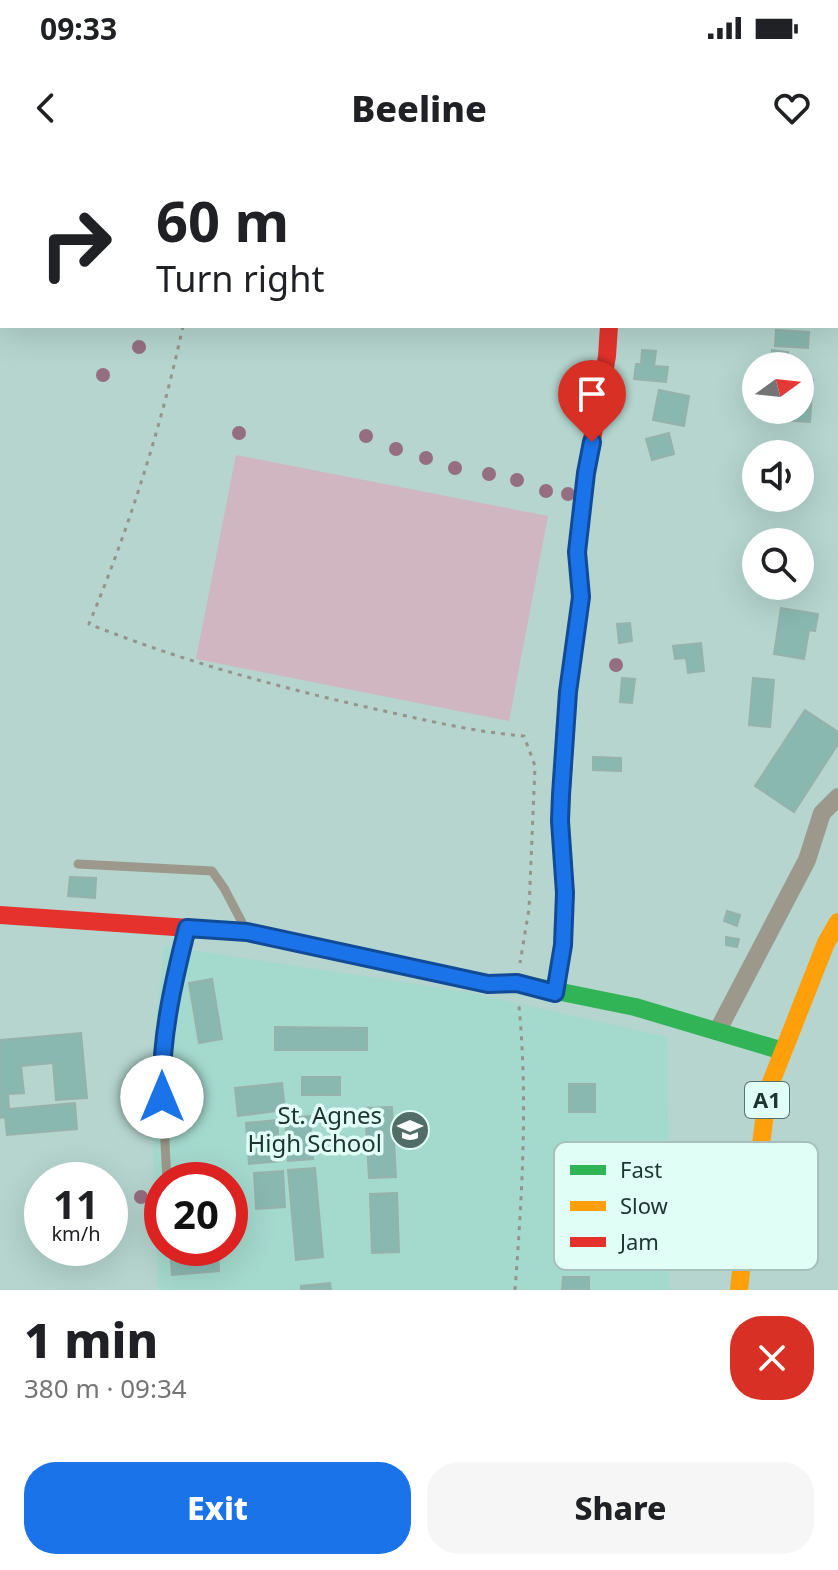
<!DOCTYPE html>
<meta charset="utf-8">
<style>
:root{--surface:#fff;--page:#f6f6f6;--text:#202124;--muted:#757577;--accent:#1a73e8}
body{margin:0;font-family:"Noto Sans",sans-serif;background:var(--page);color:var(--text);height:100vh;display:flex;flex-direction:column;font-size:30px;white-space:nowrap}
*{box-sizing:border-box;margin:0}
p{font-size:26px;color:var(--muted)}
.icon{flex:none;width:44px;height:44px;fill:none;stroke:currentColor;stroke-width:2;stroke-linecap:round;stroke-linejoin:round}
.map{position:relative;height:1130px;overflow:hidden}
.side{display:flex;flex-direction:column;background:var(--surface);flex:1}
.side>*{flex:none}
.banner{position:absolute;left:0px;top:0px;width:838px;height:168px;box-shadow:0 8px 32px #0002;background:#fff;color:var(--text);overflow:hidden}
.needle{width:52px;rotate:75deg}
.tools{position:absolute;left:742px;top:192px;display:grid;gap:16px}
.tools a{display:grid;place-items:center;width:72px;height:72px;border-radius:50%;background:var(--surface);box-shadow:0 8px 32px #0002;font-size:40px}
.speed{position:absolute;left:24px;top:1002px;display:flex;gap:16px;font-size:40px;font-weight:700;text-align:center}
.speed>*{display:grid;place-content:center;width:104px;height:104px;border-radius:50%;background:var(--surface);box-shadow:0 8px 32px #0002;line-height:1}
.speed small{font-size:20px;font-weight:400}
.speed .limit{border:12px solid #d22;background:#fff;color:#111}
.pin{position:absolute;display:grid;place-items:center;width:68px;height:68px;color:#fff;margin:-82px -34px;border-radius:50% 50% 50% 0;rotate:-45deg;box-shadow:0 0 8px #0007}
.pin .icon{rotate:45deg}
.me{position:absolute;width:88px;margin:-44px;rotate:0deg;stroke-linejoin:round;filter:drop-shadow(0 0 6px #0008)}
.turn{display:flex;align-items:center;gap:28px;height:168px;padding:0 24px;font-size:36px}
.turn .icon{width:104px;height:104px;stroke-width:2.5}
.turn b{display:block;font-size:56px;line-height:68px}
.round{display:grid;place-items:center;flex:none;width:84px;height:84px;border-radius:32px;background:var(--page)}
.head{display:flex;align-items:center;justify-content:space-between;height:136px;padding:0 24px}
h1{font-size:48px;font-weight:800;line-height:60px}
.button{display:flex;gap:16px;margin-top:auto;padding:16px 24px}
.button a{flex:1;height:92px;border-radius:32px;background:var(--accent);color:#fff;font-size:32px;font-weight:800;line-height:92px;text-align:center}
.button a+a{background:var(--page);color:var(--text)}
.status{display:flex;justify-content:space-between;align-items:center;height:56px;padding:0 40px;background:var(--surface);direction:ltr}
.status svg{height:22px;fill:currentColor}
header{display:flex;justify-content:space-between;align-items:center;height:104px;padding:0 24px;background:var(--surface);font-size:36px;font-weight:800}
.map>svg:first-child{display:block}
.built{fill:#a4d9cd;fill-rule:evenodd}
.green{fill:#cfb6c0}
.building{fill:#88b8b0;stroke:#97b1ab;stroke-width:2}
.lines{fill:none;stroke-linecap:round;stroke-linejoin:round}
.path{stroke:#94948b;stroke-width:3;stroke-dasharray:4 6;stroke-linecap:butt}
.lane{stroke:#9c998c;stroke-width:9}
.street{stroke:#9c998c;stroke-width:18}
.fast{stroke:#30b455;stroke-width:18}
.slow{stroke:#ff9f0a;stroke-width:18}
.jam{stroke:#e5322d;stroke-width:18}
.tree{fill:#956e82}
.route-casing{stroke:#114b97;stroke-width:20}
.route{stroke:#1a73e8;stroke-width:14}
.labels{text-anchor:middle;stroke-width:7;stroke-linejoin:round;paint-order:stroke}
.shield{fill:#e0fdf6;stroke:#58716b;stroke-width:2}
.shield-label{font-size:22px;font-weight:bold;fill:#1d3530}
.poi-label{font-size:24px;fill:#1d3530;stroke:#e0fdf6;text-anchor:end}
.key{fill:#e0fdf6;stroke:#a6c1bb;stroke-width:2}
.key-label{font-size:22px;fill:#1d3530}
</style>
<div class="status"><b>09:33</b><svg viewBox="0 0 49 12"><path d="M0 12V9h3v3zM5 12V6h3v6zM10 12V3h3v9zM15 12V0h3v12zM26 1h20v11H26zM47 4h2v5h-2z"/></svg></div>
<header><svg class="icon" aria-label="back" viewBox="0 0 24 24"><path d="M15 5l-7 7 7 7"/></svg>Beeline<svg class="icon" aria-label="heart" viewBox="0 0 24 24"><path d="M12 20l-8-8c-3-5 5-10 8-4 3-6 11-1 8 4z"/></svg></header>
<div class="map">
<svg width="838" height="1130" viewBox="0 0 838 1130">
<rect width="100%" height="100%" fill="#b5d5ce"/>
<path class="built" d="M164,786l304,46 199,45 3,253h-512l-8,-211zM162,1020h68v68h-68z"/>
<path class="green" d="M236,295l312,61 -39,205 -313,-62z"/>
<path class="building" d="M836,91h2v62h-2z
M776,170l33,2 -1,16 -33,-2z
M642,190l14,1 -2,15 14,1 -2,15 -32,-3 2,-15h5z
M772,190l16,2 -2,14h-16z
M800,219l13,1 -3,42 -34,-2 1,-10h23z
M659,230l30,6 -5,30 -31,-6z
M669,273l5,21 -22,6 -6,-21z
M781,448l37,6 -3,17 -6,-1 -5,29 -30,-5z
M630,463l2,18 -13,2 -2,-19z
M701,483l3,28 -16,2 -2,-15 -11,1 -2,-13z
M622,518l13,1 -3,24 -12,-1z
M753,518l21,2 -4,47 -21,-2z
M805,550l33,22v12l-44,68 -39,-26z
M593,597l28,1v13l-28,-1z
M70,717l26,1 -1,20 -27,-2z
M727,751l13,4 -3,11 -13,-5z
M726,777l13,2 -2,8 -11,-2z
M212,819l10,60 -23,4 -10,-60z
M275,867l92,1v22h-92z
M81,873l6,65 -31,2 -3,-37 -32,3 3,27 -16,1 1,15 66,-6 2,26 -70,6 -2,-18 -5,1v-78z
M302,917h38v18h-38z
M282,923l3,27 -47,6 -3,-28z
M569,924h26v28h-26z
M392,947l4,70 -27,1 -4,-70z
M310,956l3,43 -25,2 -3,-43z
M277,960l3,41 -31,3 -3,-41z
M315,1008l8,89 -27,3 -8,-90z
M283,1011l2,36 -29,2 -2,-36z
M397,1033l2,59 -27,1 -2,-59z
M218,1088l1,23 -47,4 -2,-26z
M563,1117h26v13h-27z
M330,1123l1,7h-30v-4z"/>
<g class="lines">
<path class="path" d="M219,2l1,-2
M183,166c-22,102 -54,202 -94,298 93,37 188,63 286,85 50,11 99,23 149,27l11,30 -6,143 -9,54
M515,1130c7,-94 13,-189 4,-284"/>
<path class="lane" d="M78,704l134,7 12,17 21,40
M167,1020l-6,-111 11,-84 14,-54"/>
<path class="street" d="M440,0l49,2
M619,2l1,-2
M718,870l89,-170 15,-47 16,-16"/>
<path class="fast" d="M369,798l119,26 29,-1 118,24 148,44"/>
<path class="slow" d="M739,1130l7,-68 12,-54 10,-78 58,-147 12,-21"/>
<path class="jam" d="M0,755l247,17 122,26
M555,833l8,-48 2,-52 -5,-72 8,-129 13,-95 -4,-45 9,-79 21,-117 2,-30"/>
</g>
<g class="tree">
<circle cx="139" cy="187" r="7"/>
<circle cx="103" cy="215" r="7"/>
<circle cx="239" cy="273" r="7"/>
<circle cx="366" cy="276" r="7"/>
<circle cx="396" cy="289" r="7"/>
<circle cx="426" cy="298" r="7"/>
<circle cx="455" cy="308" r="7"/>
<circle cx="489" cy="314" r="7"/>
<circle cx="517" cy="320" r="7"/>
<circle cx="546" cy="331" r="7"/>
<circle cx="568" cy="334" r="7"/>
<circle cx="616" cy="505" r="7"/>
<circle cx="141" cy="1037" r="7"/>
</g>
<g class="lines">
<g class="route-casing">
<path id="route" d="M162,937c-2,-57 11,-114 25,-169l60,4 241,52 29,-1 38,10 8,-48 2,-52 -5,-72 1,-26 7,-103 13,-95 -4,-45 9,-79 6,-31"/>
</g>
<use href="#route" class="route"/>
</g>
<defs>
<g id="school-disc" transform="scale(2)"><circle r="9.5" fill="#526d67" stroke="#e0fdf6"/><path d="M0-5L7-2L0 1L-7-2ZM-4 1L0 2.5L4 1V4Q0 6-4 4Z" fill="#fff"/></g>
</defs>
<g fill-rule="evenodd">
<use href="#school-disc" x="410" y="970"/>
</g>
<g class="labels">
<rect class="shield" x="745" y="922" width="44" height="36" rx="6"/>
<g class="shield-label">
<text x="767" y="948">A1</text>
</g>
<g class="poi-label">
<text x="382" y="964">St. Agnes<tspan x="382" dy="28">High School</tspan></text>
</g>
</g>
<rect x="554" y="982" width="264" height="128" rx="12" class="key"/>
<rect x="570" y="1005" width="36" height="10" fill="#30b455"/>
<rect x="570" y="1041" width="36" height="10" fill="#ff9f0a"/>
<rect x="570" y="1077" width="36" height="10" fill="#e5322d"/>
<g class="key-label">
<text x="620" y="1018">Fast</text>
<text x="620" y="1054">Slow</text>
<text x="620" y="1090">Jam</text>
</g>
</svg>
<div class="tools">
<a><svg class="needle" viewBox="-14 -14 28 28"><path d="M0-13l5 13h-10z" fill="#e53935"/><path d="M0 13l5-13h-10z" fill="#757577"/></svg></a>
<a><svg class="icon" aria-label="sound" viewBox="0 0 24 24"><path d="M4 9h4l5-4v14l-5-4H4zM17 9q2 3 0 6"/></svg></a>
<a><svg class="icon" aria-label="search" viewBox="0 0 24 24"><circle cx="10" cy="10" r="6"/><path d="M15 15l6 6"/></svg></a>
</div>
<div class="speed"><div>11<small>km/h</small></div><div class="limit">20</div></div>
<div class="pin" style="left:592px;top:282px;background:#d93025"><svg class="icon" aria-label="arrive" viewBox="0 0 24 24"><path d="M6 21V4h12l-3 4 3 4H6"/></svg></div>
<svg class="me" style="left:162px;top:937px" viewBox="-20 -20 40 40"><circle r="19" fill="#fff"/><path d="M0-13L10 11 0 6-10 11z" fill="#1a73e8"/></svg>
<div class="banner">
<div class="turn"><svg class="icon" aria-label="right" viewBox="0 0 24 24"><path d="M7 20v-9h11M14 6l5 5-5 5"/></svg><div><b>60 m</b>Turn right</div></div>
</div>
</div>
<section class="side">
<div class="head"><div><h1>1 min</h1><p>380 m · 09:34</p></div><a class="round" style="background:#d93025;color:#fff"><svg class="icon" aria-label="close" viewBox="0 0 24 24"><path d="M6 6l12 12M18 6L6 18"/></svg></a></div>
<div class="button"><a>Exit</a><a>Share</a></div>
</section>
